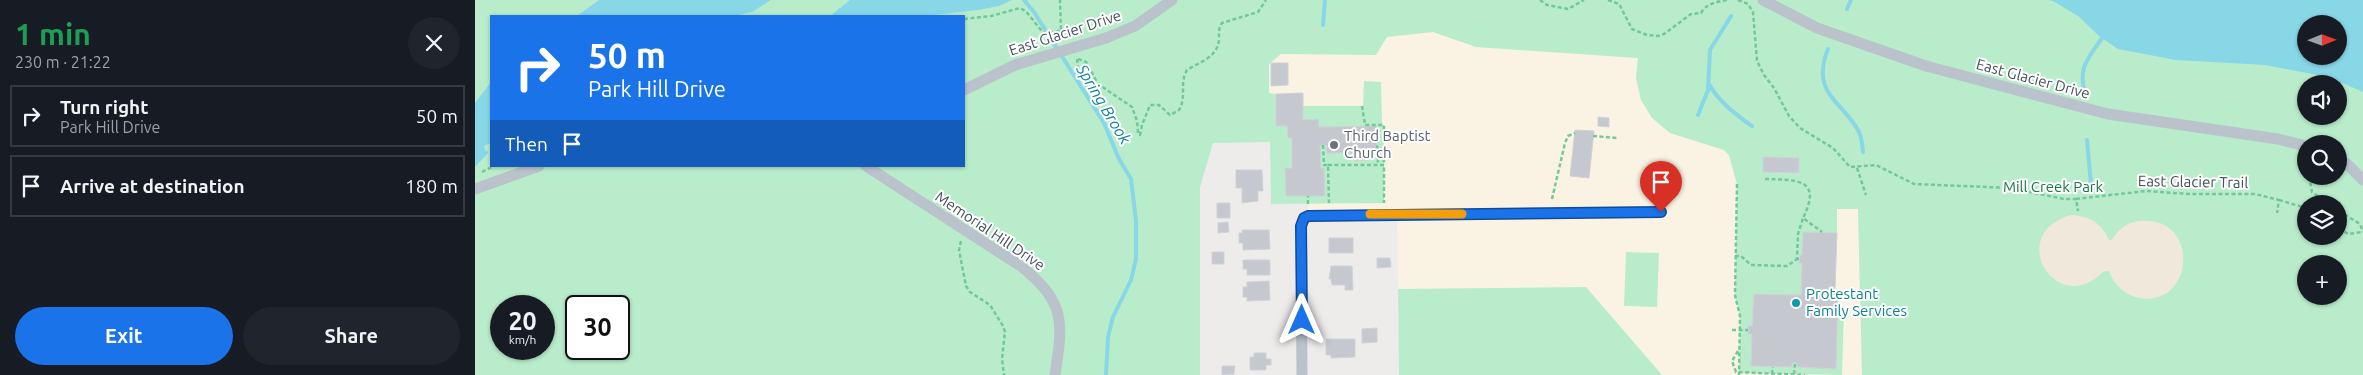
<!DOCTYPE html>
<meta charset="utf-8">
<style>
:root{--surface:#171b24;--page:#20242c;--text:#f1f3f6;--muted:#9ea1a6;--line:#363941;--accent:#1a73e8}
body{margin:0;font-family:Ubuntu,sans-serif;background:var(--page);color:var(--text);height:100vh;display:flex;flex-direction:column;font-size:19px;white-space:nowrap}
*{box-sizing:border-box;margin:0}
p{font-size:16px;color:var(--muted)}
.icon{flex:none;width:28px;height:28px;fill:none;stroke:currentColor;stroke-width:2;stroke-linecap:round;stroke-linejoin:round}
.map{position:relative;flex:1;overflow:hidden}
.details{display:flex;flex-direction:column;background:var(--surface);width:475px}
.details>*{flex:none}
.guide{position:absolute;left:15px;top:15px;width:475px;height:152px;border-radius:0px;box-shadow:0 1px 4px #0004;background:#1a73e8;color:#fff;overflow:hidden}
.needle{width:32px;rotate:89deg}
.fabs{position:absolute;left:1822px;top:15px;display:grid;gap:10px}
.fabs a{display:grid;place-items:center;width:50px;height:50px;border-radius:50%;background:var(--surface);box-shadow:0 1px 4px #0004;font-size:25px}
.speed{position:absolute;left:15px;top:295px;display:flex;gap:10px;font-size:25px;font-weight:700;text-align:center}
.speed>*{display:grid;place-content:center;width:65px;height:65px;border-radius:50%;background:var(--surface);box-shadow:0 1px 4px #0004;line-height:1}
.speed small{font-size:12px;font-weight:400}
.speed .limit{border:2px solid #111;border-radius:8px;background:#fff;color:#111}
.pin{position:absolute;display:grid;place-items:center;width:42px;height:42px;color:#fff;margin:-51px -21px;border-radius:50% 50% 50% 0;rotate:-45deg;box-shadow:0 0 5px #0007}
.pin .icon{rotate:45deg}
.me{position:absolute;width:55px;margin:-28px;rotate:0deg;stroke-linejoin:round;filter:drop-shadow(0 0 4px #0008)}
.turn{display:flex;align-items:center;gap:18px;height:105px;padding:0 15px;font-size:22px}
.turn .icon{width:65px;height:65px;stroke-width:2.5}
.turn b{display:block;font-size:35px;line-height:42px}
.then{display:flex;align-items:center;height:48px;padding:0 15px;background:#0003;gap:10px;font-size:19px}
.round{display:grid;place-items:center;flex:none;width:52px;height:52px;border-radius:26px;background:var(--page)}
.headline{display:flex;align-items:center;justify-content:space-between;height:85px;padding:0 15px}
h1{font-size:30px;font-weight:700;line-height:38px;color:#1e9e55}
.action{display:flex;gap:10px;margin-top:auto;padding:10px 15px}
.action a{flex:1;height:58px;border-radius:30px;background:var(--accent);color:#fff;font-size:20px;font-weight:700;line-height:58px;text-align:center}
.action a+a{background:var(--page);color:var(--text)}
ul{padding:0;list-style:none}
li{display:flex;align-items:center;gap:15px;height:62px;margin:0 10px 8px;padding:0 5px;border:2px solid var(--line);border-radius:0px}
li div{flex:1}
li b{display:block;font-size:19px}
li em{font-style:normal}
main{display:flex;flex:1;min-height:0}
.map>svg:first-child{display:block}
.commercial{fill:#faf3e3}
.green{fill:#b9eccb;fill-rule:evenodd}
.sand{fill:#f0e9db}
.water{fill:#88d7e7;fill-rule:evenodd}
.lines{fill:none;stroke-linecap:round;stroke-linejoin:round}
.stream{stroke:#88d7e7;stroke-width:4}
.building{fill:#c5c8ce;stroke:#cfd2d7}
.path{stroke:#73c89b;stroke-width:2.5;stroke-dasharray:4 2.5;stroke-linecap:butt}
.street{stroke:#bac3cb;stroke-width:11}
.street-bridge{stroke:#bac3cb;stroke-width:11}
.route-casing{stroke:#114b97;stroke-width:12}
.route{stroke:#1a73e8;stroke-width:9}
.slow{stroke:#f59e0b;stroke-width:9}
.worship-dot{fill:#6b7280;stroke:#fff;stroke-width:2}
.culture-dot{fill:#0f9aa8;stroke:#fff;stroke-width:2}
.labels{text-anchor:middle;stroke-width:4;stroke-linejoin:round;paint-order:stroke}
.street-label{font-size:15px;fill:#444f58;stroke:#fff}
.worship-label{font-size:15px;fill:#5b616d;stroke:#fff;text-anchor:start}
.park-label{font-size:15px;fill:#197544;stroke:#fff}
.culture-label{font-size:15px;fill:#0d838f;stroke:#fff;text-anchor:start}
.water-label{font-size:16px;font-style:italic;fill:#117f97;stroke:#fff}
</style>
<main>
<section class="details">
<div class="headline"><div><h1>1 min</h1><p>230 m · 21:22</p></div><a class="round"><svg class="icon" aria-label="close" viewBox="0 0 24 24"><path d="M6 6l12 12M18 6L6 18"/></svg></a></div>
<ul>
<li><svg class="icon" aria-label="right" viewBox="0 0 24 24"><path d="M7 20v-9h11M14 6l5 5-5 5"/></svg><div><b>Turn right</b><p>Park Hill Drive</p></div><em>50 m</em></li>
<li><svg class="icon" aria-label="arrive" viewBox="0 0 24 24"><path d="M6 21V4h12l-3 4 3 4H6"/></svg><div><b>Arrive at destination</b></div><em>180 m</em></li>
</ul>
<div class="action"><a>Exit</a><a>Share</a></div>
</section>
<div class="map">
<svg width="1888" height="375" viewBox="0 0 1888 375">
<rect width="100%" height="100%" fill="#eeebeb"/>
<path class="commercial" d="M958,32l43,15 162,11 -2,20 5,22 29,33 54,17 5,6 8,28 -1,30 101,2v-7h21l4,166h-200l-76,-88 -188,2 -1,-75 -89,2v-12h-37l-2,-140 11,-10 19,-1 113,-20z"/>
<path class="green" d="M0,0h1888v375h-501l-4,-166h-21v24l-34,-1 -1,23h-2l-1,8h3l-1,32 -47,-1 -2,32h-4v7l4,1 -1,32 41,1v-4h5l1,4 37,2 3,-59h6l-2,65 -103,-2 1,-57 -5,-21 2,-111 -8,-29 -5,-5 -54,-17 -18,-15 -11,-18 -5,-22 2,-20 -162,-11 -43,-15 -46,5 -11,18 -95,-1 -12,10v29l7,1v32h11l1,12h4v30h-7l1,28h39l-1,-28h-3l-1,-22 6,-1 1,8h28v8l13,-1v-7h8l-57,-26 -1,-7h-15v-14h60l1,-25 17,1 1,43h2v78l-113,1 -1,-62 -57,1 -13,44v188h-725zM16,16h473v150h-473zM1831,24h33v32h-33zM1831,84h33v32h-33zM1831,144h33v32h-33zM1831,204h33v32h-33zM1831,264h33v32h-33zM26,306h43v43h-43zM101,306h43v43h-43z
M1151,252l33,1 -2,54 -33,-1z
M1111,287l76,88h-263l-1,-86z"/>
<path class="sand" d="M1596,215c19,1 30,8 38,25h3c5,-10 16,-18 27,-19 62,-7 56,87 0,77 -14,-3 -26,-14 -30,-27h-5c-47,49 -100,-37 -33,-56z"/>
<path class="water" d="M124,0h172l-19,12 -18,4h-157z
M375,0h162l-13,6 -21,4 -54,6h-94z
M1573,0h315v92l-35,-15 -63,-12 -89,-5 -58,-11 -19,-13 -21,-20 -25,-15zM1831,24h33v32h-33z
M16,82v61l-7,3 1,4 4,2 -14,15v-64z"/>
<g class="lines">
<path class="stream" d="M549,0l10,12 70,111 15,36 12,20 5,42v38l-5,21 -18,37 -5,20 -2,38
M1372,9l4,-9
M848,25l2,-25
M1353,49c-18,45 14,51 31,83 3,6 3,13 4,20
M1234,84c9,17 27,31 43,42
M1610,94c-7,-27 2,-34 17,-56
M1223,115l10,-25 2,-40 21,-34
M1612,140l4,45"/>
</g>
<path class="building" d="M796,63h17v22l-17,1z
M828,93v27l15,-1 1,8 58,-1v27h-9v7l-13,1v-8h-28l-1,-8 -6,1 1,22h3l1,28h-39l-1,-28h7v-30h-4l-1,-12h-11v-32z
M1123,117l11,1v9l-11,-1z
M1100,130l19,1 -5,47 -19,-2z
M1288,157l36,1v15l-36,-1z
M761,170h26l1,21h-5v10l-16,2v-15h-6z
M742,203h13v15h-13z
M753,222l1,10 -11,1v-10z
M767,230h27l1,19 -27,1v-7h-4v-10h3z
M1328,232l34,1 -2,58h3l-2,78 -39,-2v-4h-5v4l-41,-1 1,-32h-4v-8h4l2,-32 47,1 1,-32h-3l1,-8h2z
M854,238h24v15h-24z
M737,252h12v12h-12z
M902,258h13l1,9 -14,1z
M768,260h27v15h-23v-6h-4z
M856,266h21l1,24h-8v-5h-13l-1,-6h-2z
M794,281l1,19 -23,1v-4h-4v-10h4v-5z
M902,328v14l-15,1v-14z
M851,339h29v18l-24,1v-3h-5z
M779,353h12v6h5v6h-5v5h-16v-13h4z
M747,366h13l-1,8 -12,1z"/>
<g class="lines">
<path class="path" d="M1065,0l7,5 21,4 16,-9
M1133,0l11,4 13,25 15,6 11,1 6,-2 27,-20 10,-1c6,-10 15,-11 26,-13
M1263,0l10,4 5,8 4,49 7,14 10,13 15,28 11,12 33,20 17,19 26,-2 38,19 96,4 54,11h12l2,12
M489,19l27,-3 29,-8c12,5 15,20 27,26l14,-4 -1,-30
M584,31l4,7
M602,59l2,17 13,17
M603,59l8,3 12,22 34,23 5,14 1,12 2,2 2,-10 8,-20h9l11,10 9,-5c8,-13 0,-27 8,-40 13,-8 31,-13 32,-31 0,-7 -1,-9 3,-16l36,-11 8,-12
M887,106l3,19h19v40
M1118,136l24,2
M902,139l1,26
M848,145l1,20h4l1,38
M853,165h56v38
M1382,168l9,27
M7,172l12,-6
M1834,176l3,16 17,12
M1290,179c31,1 58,-1 38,39
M1262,184l-2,111 5,21 -1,59
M1077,199l13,-56 3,-7 7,-3
M1601,199l70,-8 43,3h66l24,6 -2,13
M1804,200l27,8
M833,204v-8
M1864,211l21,13 3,8
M1864,228l9,6 15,-2
M486,241l-2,9 7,36 4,6 20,13 13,21 2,6 -3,27 2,16
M1260,256h6l10,9 36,1 10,-7
M1324,259h-2l1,-25 5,-16 19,14
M1257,330h16
M1263,351l-6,10 4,11 69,3
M1297,374l1,-7
M1319,374l1,-10"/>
<path class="street" d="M1288,0l54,28 109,38 182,48 170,25 28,7
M631,38l29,-12 37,-26
M489,90l51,-25
M1864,160l8,4 16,16
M391,166l156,101c44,36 41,55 33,108
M0,189l64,-23
M827,375l-1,-147 1,-6 6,-6 353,-4"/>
<path class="street-bridge" d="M540,65l91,-27"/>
</g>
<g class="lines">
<g class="route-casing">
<path id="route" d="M827,320l-1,-94 3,-8 4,-2 353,-4"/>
</g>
<use href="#route" class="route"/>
<path class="slow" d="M895,214h92"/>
</g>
<circle class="worship-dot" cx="859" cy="145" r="5"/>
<circle class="culture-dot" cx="1321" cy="303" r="5"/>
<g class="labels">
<g class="street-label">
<text transform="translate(590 33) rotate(-18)" y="5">East Glacier Drive</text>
<text transform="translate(1558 79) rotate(15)" y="5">East Glacier Drive</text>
<text transform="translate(1718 182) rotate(1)" y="5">East Glacier Trail</text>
<text transform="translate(515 231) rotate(34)" y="5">Memorial Hill Drive</text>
</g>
<g class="worship-label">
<text x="869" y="141">Third Baptist<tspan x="869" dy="17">Church</tspan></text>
</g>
<g class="park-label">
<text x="1578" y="192">Mill Creek Park</text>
</g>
<g class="culture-label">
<text x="1331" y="299">Protestant<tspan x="1331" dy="17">Family Services</tspan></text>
</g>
<g class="water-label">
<text transform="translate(629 104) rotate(59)" y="6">Spring Brook</text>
</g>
</g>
</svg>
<div class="fabs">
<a><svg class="needle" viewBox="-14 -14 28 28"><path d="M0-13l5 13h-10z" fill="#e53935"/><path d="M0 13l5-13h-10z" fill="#9ea1a6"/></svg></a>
<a><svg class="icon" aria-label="sound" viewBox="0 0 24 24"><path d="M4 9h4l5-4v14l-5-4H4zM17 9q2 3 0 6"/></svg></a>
<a><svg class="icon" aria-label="search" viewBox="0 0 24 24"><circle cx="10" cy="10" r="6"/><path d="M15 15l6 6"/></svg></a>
<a><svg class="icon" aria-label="layers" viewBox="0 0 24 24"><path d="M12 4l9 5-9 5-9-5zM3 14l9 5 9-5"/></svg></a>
<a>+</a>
</div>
<div class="speed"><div>20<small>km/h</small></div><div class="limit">30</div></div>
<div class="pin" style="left:1186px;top:212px;background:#d93025"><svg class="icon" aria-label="arrive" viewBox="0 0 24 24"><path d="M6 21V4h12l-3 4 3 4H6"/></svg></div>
<svg class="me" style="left:827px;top:320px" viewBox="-20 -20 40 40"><path d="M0-17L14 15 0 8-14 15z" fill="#1a73e8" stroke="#fff" stroke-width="4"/></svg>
<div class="guide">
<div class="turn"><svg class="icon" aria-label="right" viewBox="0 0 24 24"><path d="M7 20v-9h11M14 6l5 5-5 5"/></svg><div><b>50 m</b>Park Hill Drive</div></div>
<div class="then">Then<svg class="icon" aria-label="arrive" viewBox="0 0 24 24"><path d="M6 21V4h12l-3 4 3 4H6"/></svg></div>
</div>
</div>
</main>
